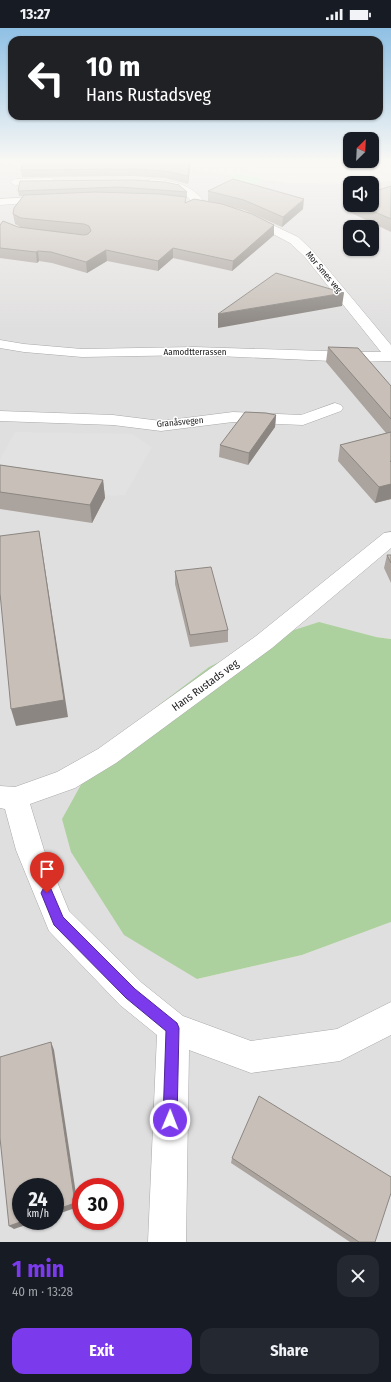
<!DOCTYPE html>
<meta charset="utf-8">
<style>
:root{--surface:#171b24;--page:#242831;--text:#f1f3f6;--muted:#9ea1a6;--accent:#7c3aed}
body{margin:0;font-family:"Fira Sans Condensed",sans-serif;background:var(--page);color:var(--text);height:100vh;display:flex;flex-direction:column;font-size:15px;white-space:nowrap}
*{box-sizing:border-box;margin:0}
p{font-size:13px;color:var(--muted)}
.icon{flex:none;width:22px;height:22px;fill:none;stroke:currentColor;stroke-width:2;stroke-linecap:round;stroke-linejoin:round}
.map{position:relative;height:1214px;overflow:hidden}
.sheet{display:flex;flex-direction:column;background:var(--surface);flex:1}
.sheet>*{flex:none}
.top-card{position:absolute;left:8px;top:8px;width:375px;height:84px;border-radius:12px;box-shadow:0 1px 3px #0004;background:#202124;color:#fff;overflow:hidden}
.needle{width:26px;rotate:24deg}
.controls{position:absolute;left:343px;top:104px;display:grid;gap:8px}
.controls a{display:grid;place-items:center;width:36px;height:36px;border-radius:8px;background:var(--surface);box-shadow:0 1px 3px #0004;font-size:20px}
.speed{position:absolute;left:12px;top:1150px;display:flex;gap:8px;font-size:20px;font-weight:700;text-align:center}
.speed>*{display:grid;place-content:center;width:52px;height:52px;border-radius:50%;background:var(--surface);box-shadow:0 1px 3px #0004;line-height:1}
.speed small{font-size:10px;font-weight:400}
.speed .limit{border:6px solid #d22;background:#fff;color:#111}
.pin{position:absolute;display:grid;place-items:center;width:34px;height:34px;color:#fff;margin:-41px -17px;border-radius:50% 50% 50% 0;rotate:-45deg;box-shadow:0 0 4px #0007}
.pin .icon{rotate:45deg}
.me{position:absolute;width:44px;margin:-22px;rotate:1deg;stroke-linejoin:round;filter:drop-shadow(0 0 3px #0008)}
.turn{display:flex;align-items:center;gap:14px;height:84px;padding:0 12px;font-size:18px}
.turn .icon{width:52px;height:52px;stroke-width:2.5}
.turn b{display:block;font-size:28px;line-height:34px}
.round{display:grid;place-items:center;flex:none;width:42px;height:42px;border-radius:12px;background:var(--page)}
.head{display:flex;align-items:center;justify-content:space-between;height:68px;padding:0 12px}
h1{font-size:24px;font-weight:700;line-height:30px;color:var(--accent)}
.action{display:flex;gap:8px;margin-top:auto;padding:8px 12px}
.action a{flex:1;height:46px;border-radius:12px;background:var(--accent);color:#fff;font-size:16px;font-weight:700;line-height:46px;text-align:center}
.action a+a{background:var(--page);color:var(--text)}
.status{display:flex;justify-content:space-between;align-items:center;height:28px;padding:0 20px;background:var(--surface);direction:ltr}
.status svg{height:11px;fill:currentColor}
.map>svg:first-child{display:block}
.residential{fill:#e0dfdf;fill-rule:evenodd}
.forest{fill:#add19e}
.park{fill:#c8facc}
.parking{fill:#e2e2e2}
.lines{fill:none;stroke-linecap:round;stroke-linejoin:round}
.minor-casing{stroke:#a9a9a9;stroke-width:1}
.minor{fill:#fff;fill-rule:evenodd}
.wall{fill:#aba49e}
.shaded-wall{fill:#8b8681}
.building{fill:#c7bfb8;stroke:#8b8681}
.route{fill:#7c3aed;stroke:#51269a}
.labels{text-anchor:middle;stroke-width:3;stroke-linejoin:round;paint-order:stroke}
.far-street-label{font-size:9px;fill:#222;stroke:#fff}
.street-label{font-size:11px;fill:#222;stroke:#fff}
</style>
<div class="status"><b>13:27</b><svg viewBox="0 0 49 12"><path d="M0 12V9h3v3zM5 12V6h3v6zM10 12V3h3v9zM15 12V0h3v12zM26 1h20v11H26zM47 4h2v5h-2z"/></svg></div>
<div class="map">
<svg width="391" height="1214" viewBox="0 0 391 1214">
<rect width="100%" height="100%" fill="#f2efe9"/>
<path class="residential" d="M0,132h146l6,3 90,14 50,6 58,1v21h22v-22h-2l21,-2v458l-15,-2 -179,342 105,-24 89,-33v320h-391zM350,199h22v22h-22zM21,1159h34v34h-34zM81,1159h34v34h-34z"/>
<path class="forest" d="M319,594l57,15 15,2v283l-89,33 -105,24 -73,-44 -53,-83 -9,-33 31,-56 54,-49 62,-47 57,-28z"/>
<path class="park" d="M236,146l27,4 -7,7 -28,-5z"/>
<path class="parking" d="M15,404l117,2 20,13 -27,48 -13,1 -112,-15v-22z"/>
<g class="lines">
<g class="minor-casing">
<path id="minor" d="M50,150l4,1 1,2 -1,2 -39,2 -5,-3 5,-3z
M151,151c23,2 41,5 55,25l-2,2h-8c-19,-22 -24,-16 -49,-22l-1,-2z
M49,168l6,3 -2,2 -53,4v-6z
M247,185l51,24 14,13 79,95v16l-36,1 -161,-7 -112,2 -58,-5 -24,-4v-8l24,4 58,5 112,-2 161,5h26l-77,-96 -14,-13 -47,-25 -2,-2 2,-2z
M335,375l6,2 2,3 -2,3 -38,14 -70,-3 -72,9 -48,-6 -113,-4v-10l113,4 48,6 72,-9 68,3z
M391,504v16l-119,100 -156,115 -41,25 -45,16 14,46 25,61 73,72 41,33 68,25 86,-12 54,-27v33l-51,26 -89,12 -62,-23 -3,192h-38l9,-207 -37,-30 -71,-74 -33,-81 -11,-41 -5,-1v-22l15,1 42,-15 41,-23 158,-113 128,-103z"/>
</g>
<use href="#minor" class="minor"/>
</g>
<path class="wall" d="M191,132l-3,24 -23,-6 -32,-2 -111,1 -1,-7z
M133,152l54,12v6h-1v5l22,-2v-10l95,18 -21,18 -38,-17 -21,-5 51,20v10l-42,36 -59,-13 -15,13 -51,-10 -20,12 -35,-10 -13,-2 -2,2 -37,-5v-33l84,10h2l-64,-7 -7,-4 -2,-10 10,-18h-4l-1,-5z
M391,158v46l-46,-22 1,-11 4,-1v7h22z
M328,319l63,39v113l-16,4 -37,-42 2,-16 46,-12 -60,-71z
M276,387l-1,12 -27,38 -29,-8 1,-12z
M0,437l103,15 2,18 -13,25 -92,-14z
M387,527h4v28l-7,-15z
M175,543l53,59v12l-38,5 -15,-63z
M232,1130l143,84h-25l-119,-79z"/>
<path class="shaded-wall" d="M190,132h1l-3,24v-8z
M304,171l-1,10 -21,18 1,-10z
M274,197v10l-42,36 1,-10z
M173,220v10l-15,13v-10z
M106,222l1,11 -20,12 -1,-11z
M38,223l1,10 -2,2 -1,-11z
M344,265l-2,13 -124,22v-14z
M276,387l-1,12 -27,38 1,-12z
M103,452l2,18 -13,25 -2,-18z
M391,456v15l-16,4 4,-16z
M39,503l3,18 26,168 -52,9 -5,-17z
M51,1014l3,8 24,157 -23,8z
M23,1193h15l-24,8 -5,-3z"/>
<path class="building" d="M23,132h167l-2,16 -23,-5 -32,-2 -112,1z
M233,151l71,20 -21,18 -39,-17 -36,-9z
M133,152l32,2 14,3 8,7 -68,-5 -101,4 2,-10z
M391,158v33l-32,-14h13v-13z
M95,164l64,2 27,3 -1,6 9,-4 28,5 30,10 22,11 -41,36 -60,-13 -15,13 -52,-11 -20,12 -35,-10 -13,-1 -2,1 -36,-4v-23l3,-4 15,6 66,8 4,-1 3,-3 -2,-5 -5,-2 -63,-6 -8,-4 1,-6 10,-13z
M350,170v3l-4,-2z
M276,245l68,20 -126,21z
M328,319l30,1 33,38v33z
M245,384l21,1 10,2 -27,38 -29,-8z
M391,404v29h-1l1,1v22l-12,3 -39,-42z
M0,437l103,15 -13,25 -90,-13z
M39,503l25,169 -53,9 -11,-116v-57z
M387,527h4v8z
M211,539l17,63 -38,5 -15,-64z
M51,1014l24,161 -20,7v-23h-34v34h2l-14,5 -9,-88v-81z
M259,1068l132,81v16l-16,49h-16l-127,-84z"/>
<linearGradient id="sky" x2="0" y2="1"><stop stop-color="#8fc0e4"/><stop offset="0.44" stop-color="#f9f8f5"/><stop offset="1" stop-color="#f9f8f5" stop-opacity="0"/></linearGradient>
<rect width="391" height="302" fill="url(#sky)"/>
<path class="route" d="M47,859l4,2 12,28 72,72 42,34 2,5 -2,92 -2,5 -5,2 -5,-2 -2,-5 3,-89 -40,-33 -72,-73 -13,-32 2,-4z"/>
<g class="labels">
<g class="far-street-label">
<text transform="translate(324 244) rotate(50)" y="3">Mor Smes veg</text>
<text x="195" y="327">Aamodtterrassen</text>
<text transform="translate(180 394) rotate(-5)" y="3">Granåsvegen</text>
</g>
<g class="street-label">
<text transform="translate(205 657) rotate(-36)" y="4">Hans Rustads veg</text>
</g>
</g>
</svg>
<div class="controls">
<a><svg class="needle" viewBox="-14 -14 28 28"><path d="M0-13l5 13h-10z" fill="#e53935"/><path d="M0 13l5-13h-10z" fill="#9ea1a6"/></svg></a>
<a><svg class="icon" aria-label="sound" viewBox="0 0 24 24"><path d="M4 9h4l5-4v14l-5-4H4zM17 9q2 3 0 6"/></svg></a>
<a><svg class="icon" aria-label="search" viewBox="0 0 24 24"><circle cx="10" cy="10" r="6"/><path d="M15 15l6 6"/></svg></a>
</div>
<div class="speed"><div>24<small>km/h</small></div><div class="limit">30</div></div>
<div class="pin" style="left:47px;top:865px;background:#d93025"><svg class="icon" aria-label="arrive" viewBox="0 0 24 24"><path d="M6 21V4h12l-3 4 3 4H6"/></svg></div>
<svg class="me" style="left:170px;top:1092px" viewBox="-20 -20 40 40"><circle r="17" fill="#7c3aed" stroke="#fff" stroke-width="3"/><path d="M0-11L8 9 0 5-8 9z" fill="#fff"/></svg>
<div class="top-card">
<div class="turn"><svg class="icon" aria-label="left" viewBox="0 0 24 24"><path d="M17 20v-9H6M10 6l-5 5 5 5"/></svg><div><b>10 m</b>Hans Rustadsveg</div></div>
</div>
</div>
<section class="sheet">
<div class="head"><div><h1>1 min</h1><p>40 m · 13:28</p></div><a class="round"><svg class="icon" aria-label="close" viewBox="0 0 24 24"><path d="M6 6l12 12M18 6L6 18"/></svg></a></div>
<div class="action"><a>Exit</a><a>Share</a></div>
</section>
